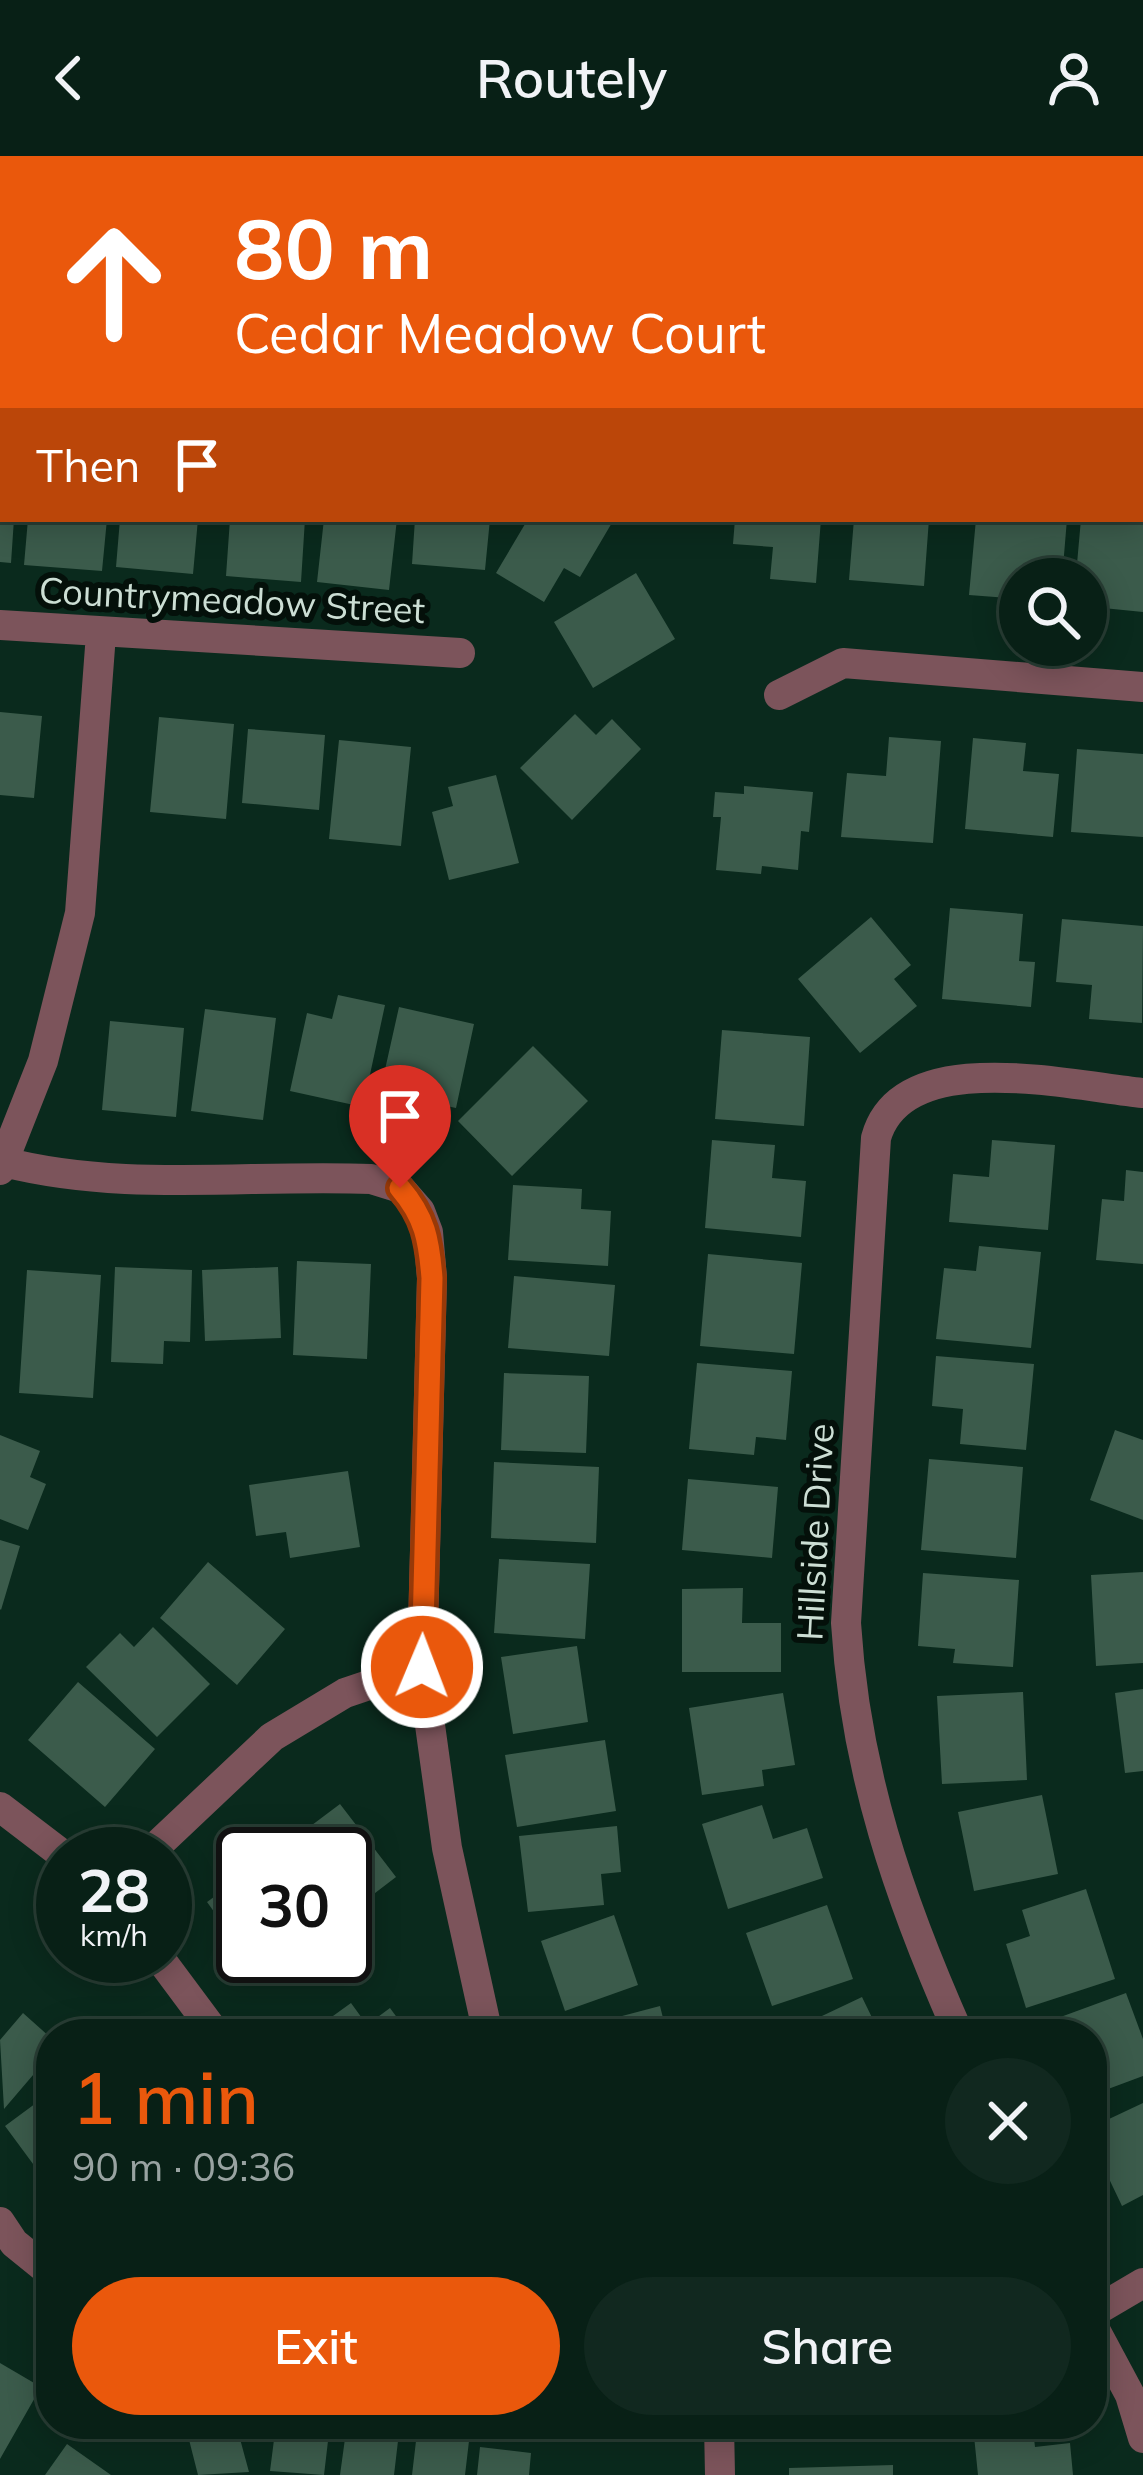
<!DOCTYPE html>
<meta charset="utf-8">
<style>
:root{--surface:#082016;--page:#11281f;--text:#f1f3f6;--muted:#98a3a1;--line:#293e35;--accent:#ea580c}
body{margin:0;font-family:Mulish,sans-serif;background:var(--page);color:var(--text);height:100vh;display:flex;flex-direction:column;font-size:45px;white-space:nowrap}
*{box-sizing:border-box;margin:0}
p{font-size:39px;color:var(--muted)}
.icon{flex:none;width:66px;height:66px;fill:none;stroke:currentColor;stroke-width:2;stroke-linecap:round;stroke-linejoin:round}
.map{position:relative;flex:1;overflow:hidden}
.drawer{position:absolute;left:36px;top:1863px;width:1071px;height:420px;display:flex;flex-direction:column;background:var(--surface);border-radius:48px;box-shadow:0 6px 30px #0003,0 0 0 3px var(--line)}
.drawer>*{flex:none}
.top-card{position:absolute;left:0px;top:0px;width:1143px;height:366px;box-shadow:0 6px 30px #0003,0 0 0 3px var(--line);background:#ea580c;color:#fff;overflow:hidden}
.fabs{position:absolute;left:999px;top:402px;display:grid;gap:24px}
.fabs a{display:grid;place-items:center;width:108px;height:108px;border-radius:50%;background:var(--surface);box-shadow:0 6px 30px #0003,0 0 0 3px var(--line);font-size:60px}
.speed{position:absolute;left:36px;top:1671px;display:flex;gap:24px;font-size:60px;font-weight:700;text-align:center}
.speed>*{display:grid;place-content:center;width:156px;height:156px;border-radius:50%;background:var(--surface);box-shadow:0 6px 30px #0003,0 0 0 3px var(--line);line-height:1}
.speed small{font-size:30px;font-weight:400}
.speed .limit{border:6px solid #111;border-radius:18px;background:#fff;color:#111}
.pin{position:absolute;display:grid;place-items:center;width:102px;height:102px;color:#fff;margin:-123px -51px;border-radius:50% 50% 50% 0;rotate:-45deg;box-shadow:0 0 12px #0007}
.pin .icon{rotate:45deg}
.me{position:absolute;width:132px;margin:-66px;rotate:1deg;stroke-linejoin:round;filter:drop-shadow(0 0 9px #0008)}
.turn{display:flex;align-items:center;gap:42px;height:252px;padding:0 36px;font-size:54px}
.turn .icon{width:156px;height:156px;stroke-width:2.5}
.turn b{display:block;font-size:84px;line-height:102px}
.then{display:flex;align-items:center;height:114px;padding:0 36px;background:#0003;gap:24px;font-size:45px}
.round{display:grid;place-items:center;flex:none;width:126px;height:126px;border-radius:63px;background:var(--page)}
.head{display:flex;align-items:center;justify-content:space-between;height:204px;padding:0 36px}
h1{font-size:72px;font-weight:600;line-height:90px;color:var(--accent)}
.cta{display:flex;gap:24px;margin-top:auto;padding:24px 36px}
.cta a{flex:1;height:138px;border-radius:72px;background:var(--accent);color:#fff;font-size:48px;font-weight:600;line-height:138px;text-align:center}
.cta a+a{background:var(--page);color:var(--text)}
header{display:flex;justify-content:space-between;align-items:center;height:156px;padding:0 36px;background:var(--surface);font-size:54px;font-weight:600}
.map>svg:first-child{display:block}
.green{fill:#003a25}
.building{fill:#3b5b4b}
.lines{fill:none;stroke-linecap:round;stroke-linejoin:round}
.service{stroke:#7c545b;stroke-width:15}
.minor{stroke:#7c545b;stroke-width:30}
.tertiary{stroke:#7c545b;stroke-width:30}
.route-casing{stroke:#983908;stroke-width:30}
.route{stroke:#ea580c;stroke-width:21}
.labels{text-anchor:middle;stroke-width:12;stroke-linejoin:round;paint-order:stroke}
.street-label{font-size:36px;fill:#ccded4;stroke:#04100a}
</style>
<header><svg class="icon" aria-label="back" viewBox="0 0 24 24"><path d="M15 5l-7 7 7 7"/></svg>Routely<svg class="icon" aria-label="person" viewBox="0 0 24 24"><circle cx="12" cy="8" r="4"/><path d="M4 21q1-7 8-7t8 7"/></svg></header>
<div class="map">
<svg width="1143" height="2319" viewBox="0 0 1143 2319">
<rect width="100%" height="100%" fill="#0a2a1d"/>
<path class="green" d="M0,0h1105l38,3v312l-3,-312h-1137v214z"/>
<path class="building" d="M0,363h14l-3,44 -11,-1z
M28,363h79l-5,52 -78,-6z
M120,363h78l-5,55 -77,-7z
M230,363h75l-4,63 -75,-6z
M324,363h73l-8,71 -72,-8z
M415,363h75l-5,51 -73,-6z
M528,363h81l4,2 -33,56 -16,-9 -20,34 -48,-29z
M735,363h86l-5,64 -46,-4 3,-32 -40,-3z
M854,363h75l-5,67 -75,-6z
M976,363h91l-5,60h-42v20l-51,-4z
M1081,363h62v93l-50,-5 3,-30 -20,-2z
M636,417l39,66 -82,49 -39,-66z
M0,556l42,4 -8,82 -34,-3z
M575,558l21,21 16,-16 29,30 -69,71 -52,-52z
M159,561l75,7 -8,95 -76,-7z
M248,573l77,6 -6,75 -77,-7z
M889,581l52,4 -8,102 -92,-6 6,-64 39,3z
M973,582l53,5 -3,28 36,3 -6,63 -88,-8z
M339,584l72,7 -10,99 -72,-7z
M1077,593l66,5v83l-72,-5z
M496,619l23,88 -70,17 -17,-68 21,-6 -5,-19z
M744,630l69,6 -4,40 -8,-1 -3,39 -36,-4 -1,8 -45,-4 5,-53h-8l2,-25 29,2z
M950,752l73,6 -4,47 16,1 -4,45 -89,-8z
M871,761l40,48 -17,14 23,27 -57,47 -62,-74z
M1062,763l81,7 -1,97 -53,-4 3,-34 -36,-3z
M338,839l47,10 -22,102 -73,-16 17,-78 25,6z
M399,851l75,17 -18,84 -76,-16z
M205,853l71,9 -13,102 -72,-9z
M110,865l74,7 -8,89 -74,-7z
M722,874l88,7 -6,89 -89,-7z
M533,890l55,55 -76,75 -54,-55z
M712,984l63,5 -3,33 34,3 -5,56 -96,-9z
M992,984l63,5 -7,85 -99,-8 4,-48 36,3z
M1126,1014l17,2v92l-47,-4 6,-61 22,2z
M513,1029l69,4 -1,20 30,2 -3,55 -100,-6z
M979,1090l62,6 -10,96 -95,-9 8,-71 32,3z
M708,1098l94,9 -8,91 -94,-8z
M297,1105l74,3 -4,95 -74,-4z
M115,1111l77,3 -2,72 -26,-1 -1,23 -52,-2z
M278,1111l3,71 -76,3 -3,-71z
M27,1114l74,5 -8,123 -74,-5z
M514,1120l101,9 -6,71 -101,-8z
M936,1200l98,8 -8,86 -66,-6 3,-35 -31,-3z
M697,1207l95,8 -6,69 -30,-3 -2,18 -65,-6z
M504,1217l85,3 -3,77 -85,-3z
M1115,1274l28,10v80l-53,-20z
M0,1279l40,16 -10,26 16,7 -18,46 -28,-11z
M929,1303l94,8 -7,91 -95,-8z
M494,1306l105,5 -3,76 -105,-5z
M348,1315l12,76 -70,11 -4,-26 -30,4 -7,-51z
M688,1323l90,8 -6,71 -90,-8z
M0,1384l20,6 -19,64 -1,-1z
M499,1403l91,5 -5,75 -91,-6z
M208,1406l77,67 -48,56 -77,-67z
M1143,1416v91l-47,3 -5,-91z
M923,1417l96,7 -6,87 -60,-4 2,-14 -37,-3z
M743,1432l-1,35h39v49h-99v-83z
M153,1471l57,57 -53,53 -71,-70 34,-34 14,14z
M577,1490l11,76 -75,12 -12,-77z
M78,1526l77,67 -50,58 -77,-67z
M1143,1533v82l-18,2 -10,-80z
M1023,1536l4,88 -85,4 -5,-88z
M783,1537l12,72 -33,5 2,16 -62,9 -13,-87z
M605,1584l11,71 -99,16 -12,-72z
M1042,1639l16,79 -84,17 -16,-79z
M340,1648l56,73 -51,39v-62h-61l-4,-5z
M762,1649l11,34 34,-11 16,50 -95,31 -26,-85z
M617,1670l4,46 -20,2 3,31 -76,7 -9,-76z
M243,1720v76l-36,-50z
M1086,1733l29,90 -89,29 -20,-64 24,-8 -8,-26z
M827,1749l26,74 -81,27 -26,-73z
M614,1759l24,70 -73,26 -24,-70z
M1126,1837l17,46v37l-51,19v-61h-53l-3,-8z
M862,1841l18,37h-96z
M351,1847l16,22 23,-17 19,26h-101z
M660,1850l7,28h-97l-1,-4z
M23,1857l28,25v16l-47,55 -4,-69z
M51,1936v65l-15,11 -31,-42z
M1143,1947v92l-21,11 -30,-63v-16z
M0,2207l41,24 -41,72z
M185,2268h51l13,48 -51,3z
M276,2268h54l-6,51 -54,-4z
M347,2268h53l-6,51h-54z
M418,2268h53l-6,51h-53z
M1033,2274l2,17 35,-4 3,32h-95l-4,-39z
M67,2288l44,31h-66z
M480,2291l51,6 -2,22h-52z
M893,2309v10h-104v-7z"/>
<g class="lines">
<path class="service" d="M408,0l33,3
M1140,66h3"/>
<path class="minor" d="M0,469l460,28
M779,539l64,-32 300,24
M0,1005c122,32 247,13 371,18l29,9 20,23 8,21 4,46 -10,389 25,181 41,186
M0,1014l43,-109 37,-148 21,-279
M148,1698l124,-117 73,-44 77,-26
M959,1878c-60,-135 -104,-263 -113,-411l30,-485c26,-94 195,-52 267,-45
M0,2066l14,21 37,30
M1092,2168l38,71 13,43
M719,2268l1,51"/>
<path class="tertiary" d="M0,1651l63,48
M158,1800l58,78
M1092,2157l51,-30"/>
</g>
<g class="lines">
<g class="route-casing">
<path id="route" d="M400,1032c25,29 29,52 32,90l-10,389"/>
</g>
<use href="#route" class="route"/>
</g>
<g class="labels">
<g class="street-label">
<text transform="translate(232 444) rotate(3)" y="13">Countrymeadow Street</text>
<text transform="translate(815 1376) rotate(-87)" y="13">Hillside Drive</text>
</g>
</g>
</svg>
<div class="fabs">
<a><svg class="icon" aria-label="search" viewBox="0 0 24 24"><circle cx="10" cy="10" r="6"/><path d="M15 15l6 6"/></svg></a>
</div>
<div class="speed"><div>28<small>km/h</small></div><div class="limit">30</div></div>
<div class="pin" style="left:400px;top:1032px;background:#d93025"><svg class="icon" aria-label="arrive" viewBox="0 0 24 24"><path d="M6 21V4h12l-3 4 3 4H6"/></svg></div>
<svg class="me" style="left:422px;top:1511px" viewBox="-20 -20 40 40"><circle r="17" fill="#ea580c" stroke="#fff" stroke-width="3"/><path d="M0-11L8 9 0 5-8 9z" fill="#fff"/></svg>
<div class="top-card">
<div class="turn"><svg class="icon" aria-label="ahead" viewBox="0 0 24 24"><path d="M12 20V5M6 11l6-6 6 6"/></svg><div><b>80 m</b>Cedar Meadow Court</div></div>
<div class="then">Then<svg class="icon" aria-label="arrive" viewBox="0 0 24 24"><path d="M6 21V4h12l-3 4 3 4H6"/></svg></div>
</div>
<section class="drawer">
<div class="head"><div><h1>1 min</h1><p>90 m · 09:36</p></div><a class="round"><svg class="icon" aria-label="close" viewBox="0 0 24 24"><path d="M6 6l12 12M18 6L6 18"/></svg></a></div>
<div class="cta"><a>Exit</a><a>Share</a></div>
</section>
</div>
